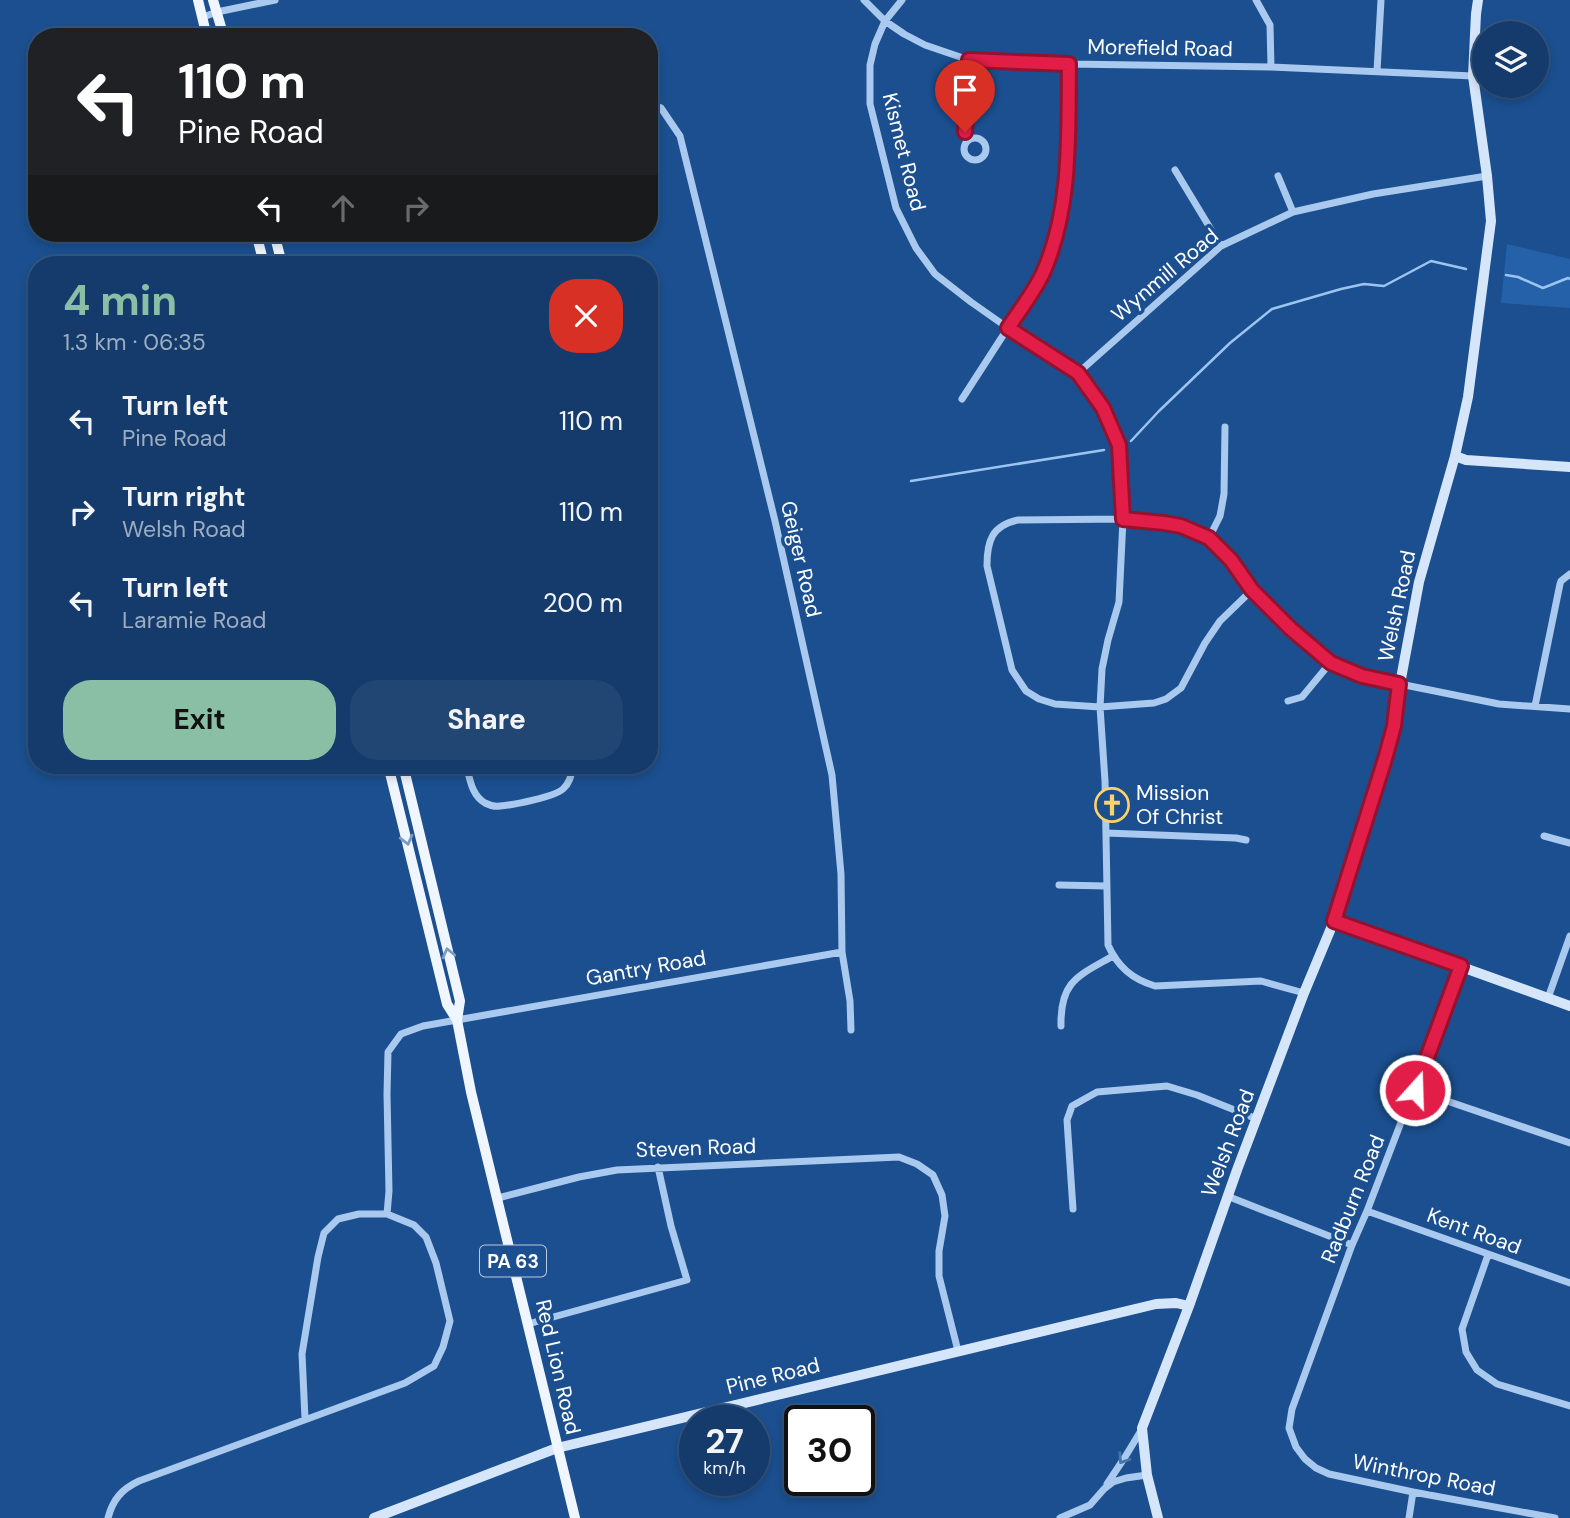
<!DOCTYPE html>
<meta charset="utf-8">
<style>
:root{--surface:#143b6b;--page:#214673;--text:#f1f3f6;--muted:#9dadc1;--line:#33557e;--accent:#8abfa5}
body{margin:0;font-family:"DM Sans",sans-serif;background:var(--page);color:var(--text);height:100vh;display:flex;flex-direction:column;font-size:26px;white-space:nowrap}
*{box-sizing:border-box;margin:0}
p{font-size:23px;color:var(--muted)}
.icon{flex:none;width:38px;height:38px;fill:none;stroke:currentColor;stroke-width:2;stroke-linecap:round;stroke-linejoin:round}
.map{position:relative;flex:1;overflow:hidden}
.panel{position:absolute;left:28px;top:256px;width:630px;height:518px;display:flex;flex-direction:column;background:var(--surface);border-radius:28px;box-shadow:0 4px 10px #0003,0 0 0 2px var(--line)}
.panel>*{flex:none}
.guide{position:absolute;left:28px;top:28px;width:630px;height:214px;border-radius:28px;box-shadow:0 4px 10px #0003,0 0 0 2px var(--line);background:#202124;color:#fff;overflow:hidden}
.fabs{position:absolute;left:1472px;top:21px;display:grid;gap:14px}
.fabs a{display:grid;place-items:center;width:77px;height:77px;border-radius:50%;background:var(--surface);box-shadow:0 4px 10px #0003,0 0 0 2px var(--line);font-size:35px}
.speed{position:absolute;left:679px;top:1405px;display:flex;gap:14px;font-size:35px;font-weight:700;text-align:center}
.speed>*{display:grid;place-content:center;width:91px;height:91px;border-radius:50%;background:var(--surface);box-shadow:0 4px 10px #0003,0 0 0 2px var(--line);line-height:1}
.speed small{font-size:18px;font-weight:400}
.speed .limit{border:4px solid #111;border-radius:10px;background:#fff;color:#111}
.pin{position:absolute;display:grid;place-items:center;width:60px;height:60px;color:#fff;margin:-72px -30px;border-radius:50% 50% 50% 0;rotate:-45deg;box-shadow:0 0 7px #0007}
.pin .icon{rotate:45deg}
.me{position:absolute;width:77px;margin:-38px;rotate:20deg;stroke-linejoin:round;filter:drop-shadow(0 0 5px #0008)}
.turn{display:flex;align-items:center;gap:24px;height:147px;padding:0 35px;font-size:32px}
.turn .icon{width:91px;height:91px;stroke-width:2.5}
.turn b{display:block;font-size:49px;line-height:60px}
.lanes{display:flex;align-items:center;height:66px;padding:0 35px;background:#0003;justify-content:center;gap:35px;direction:ltr}
.lanes .off{opacity:.35}
.round{display:grid;place-items:center;flex:none;width:74px;height:74px;border-radius:28px;background:var(--page)}
.overview{display:flex;align-items:center;justify-content:space-between;height:119px;padding:0 35px}
h1{font-size:42px;font-weight:700;line-height:52px;color:var(--accent)}
.cta{display:flex;gap:14px;margin-top:auto;padding:14px 35px}
.cta a{flex:1;height:80px;border-radius:28px;background:var(--accent);color:#111;font-size:28px;font-weight:700;line-height:80px;text-align:center}
.cta a+a{background:var(--page);color:var(--text)}
ul{padding:0;list-style:none}
li{display:flex;align-items:center;gap:21px;height:91px;padding:0 35px}
li div{flex:1}
li b{display:block;font-size:26px}
li em{font-style:normal}
.map>svg:first-child{display:block}
.green{fill:#2461a8}
.lines{fill:none;stroke-linecap:round;stroke-linejoin:round}
.stream{stroke:#9cc4f0;stroke-width:2.5}
.street{stroke:#a9c9ee;stroke-width:7}
.secondary{stroke:#d6e6fa;stroke-width:10}
.primary{stroke:#f0f6ff;stroke-width:10}
.oneway{stroke:#7b9ac1}
.oneway2{stroke:#4674ac}
.route-casing{stroke:#92132f;stroke-width:18}
.route{stroke:#e11d48;stroke-width:12}
.labels{text-anchor:middle;stroke-width:7;stroke-linejoin:round;paint-order:stroke}
.shield{fill:#1b4f8f;stroke:#bbcadd;stroke-width:2}
.shield-label{font-size:19px;font-weight:bold;fill:#fff}
.street-label{font-size:21px;fill:#fff;stroke:#1b4f8f}
.poi-label{font-size:21px;fill:#fff;stroke:#1b4f8f;text-anchor:start}
</style>
<div class="map">
<svg width="1570" height="1518" viewBox="0 0 1570 1518">
<rect width="100%" height="100%" fill="#1b4f8f"/>
<path class="green" d="M1507,244l63,15v49l-69,-5z"/>
<g class="lines">
<path class="stream" d="M1506,275l12,2 25,11 25,-10 2,1
M1131,441l28,-30 71,-68 42,-34 69,-20 23,-5 20,2 47,-25 35,8
M911,481l193,-31"/>
<path class="street" d="M864,0l21,21 19,13 21,11 44,15 100,4 202,3 202,9
M902,0l-17,21 -10,23 -5,21v39l26,104 20,40 19,26 36,28 37,26 70,45 25,35 17,37 3,74 -4,83 -11,38 -6,29 -2,38 5,74 3,164c10,22 24,34 47,41l106,-5 43,12
M1256,0l14,25 1,42
M203,17l14,-5 58,-12
M1377,71l4,-71
M649,103l12,5 19,28 95,385 57,254 9,99 1,78 8,49 1,29
M964 149a11 11 0 1 1 22 0a11 11 0 1 1-22 0Z
M967,141l-2,-9 4,-72
M1175,170l46,76
M1278,176l15,36
M1078,373l143,-127 72,-34 80,-18 114,-18
M962,399l80,-124 9,-24 12,-42 4,-43 2,-102
M1209,538l11,-22 4,-22 1,-67
M1252,590l-32,31 -15,22 -24,45 -15,11 -12,4 -54,4 -45,-3 -16,-5 -13,-8 -14,-21 -25,-104c0,-26 5,-40 31,-46l105,-1 41,3 17,4 28,12 22,22 21,30 39,39 40,33 31,14 38,8 99,20 71,5
M1288,701l14,-4 29,-35
M1535,706l25,-122 1,-3 9,-7
M466,765c4,13 5,30 19,38 4,2 10,4 15,3 13,-1 54,-9 63,-17 7,-6 9,-15 10,-24
M1106,833l130,5 10,2
M1544,836l26,7
M1059,885l47,1
M1461,966l-94,245 -15,34 -60,164 -3,19 7,19 9,12 11,9 13,6 84,18 142,26
M1548,998l22,-62
M1061,1026c-1,-45 17,-50 52,-70
M1415,1090l155,53
M1227,1196l125,49
M498,1198l81,-21 38,-7 282,-13 18,7 16,11 9,20 3,21 -6,35v25l19,75
M1073,1209l-6,-89 5,-14 25,-14 70,-6 30,9 60,24
M1367,1211l203,72
M1488,1255l-26,74 4,23 11,18 20,14 73,22
M528,1324l159,-44 -16,-54 -13,-59
M305,1419l-3,-65 16,-97 6,-24 14,-14 21,-5h28
M1107,1484l18,-27 17,-28
M108,1518c5,-19 14,-29 31,-37l266,-98 29,-17 9,-19 7,-26 -14,-58 -10,-26 -12,-12 -27,-11 2,-23 -2,-97 1,-42 13,-18 22,-8 34,-6 385,-68
M1060,1518l30,-13 14,-16 9,-7 13,-4 21,-3
M1409,1518l4,-26"/>
<path class="secondary" d="M1455,456l11,4 104,7
M1334,921l236,85
M374,1518l183,-70 599,-144 20,-1 13,3
M1158,1518l-11,-43 -5,-47 47,-122 48,-136 67,-177 30,-72 40,-124 20,-71 6,-42 19,-102 36,-126 13,-59 23,-176 -4,-45 -14,-100 3,-62 2,-14"/>
<path class="primary" d="M198,0l9,37
M213,0l11,37
M256,233l8,31
M274,233l8,31
M388,765l59,239 10,16
M403,765l57,236 -3,19 14,72 104,426"/>
</g>
<defs><path id="oneway-chevron" d="M-2-3.5L2.5 0L-2 3.5" fill="none" stroke-width="1.6" stroke-linecap="round" stroke-linejoin="round" transform="scale(1.75)"/></defs>
<g class="oneway">
<use href="#oneway-chevron" transform="translate(407 840) rotate(76)"/>
<use href="#oneway-chevron" transform="translate(448 953) rotate(-103)"/>
</g>
<use class="oneway2" href="#oneway-chevron" transform="translate(1123 1459) rotate(123)"/>
<g class="lines">
<g class="route-casing">
<path id="route" d="M965,132l4,-72 100,4c-1,71 3,143 -26,209 -9,19 -23,37 -35,55l70,45 25,35 16,37 4,74 41,4 17,3 28,12 22,22 21,30 39,39 40,34 31,13 37,8 -5,42 -9,33 -51,162 127,45 -46,124"/>
</g>
<use href="#route" class="route"/>
</g>
<defs>
<g id="church-ring" transform="scale(1.75)"><circle r="9.5" fill="#1b4f8f" stroke="#ffd166" stroke-width="1.5"/><path d="M-1.2-6h2.4v3.5h3.3v2.4h-3.3V6h-2.4V-.1h-3.3v-2.4h3.3Z" fill="#ffd166"/></g>
</defs>
<g fill-rule="evenodd">
<use href="#church-ring" x="1112" y="805"/>
</g>
<g class="labels">
<rect class="shield" x="480" y="1245.5" width="66" height="31" rx="5"/>
<g class="shield-label">
<text x="513" y="1268">PA 63</text>
</g>
<g class="street-label">
<text transform="translate(1160 48) rotate(1)" y="7">Morefield Road</text>
<text transform="translate(904 152) rotate(76)" y="7">Kismet Road</text>
<text transform="translate(1165 275) rotate(-40)" y="7">Wynmill Road</text>
<text transform="translate(801 559) rotate(77)" y="7">Geiger Road</text>
<text transform="translate(1397 606) rotate(-78)" y="7">Welsh Road</text>
<text transform="translate(646 968) rotate(-10)" y="7">Gantry Road</text>
<text transform="translate(1228 1143) rotate(-69)" y="7">Welsh Road</text>
<text transform="translate(696 1148) rotate(-2)" y="7">Steven Road</text>
<text transform="translate(1353 1199) rotate(-68)" y="7">Radburn Road</text>
<text transform="translate(1474 1231) rotate(20)" y="7">Kent Road</text>
<text transform="translate(558 1367) rotate(77)" y="7">Red Lion Road</text>
<text transform="translate(773 1376) rotate(-14)" y="7">Pine Road</text>
<text transform="translate(1424 1475) rotate(11)" y="7">Winthrop Road</text>
</g>
<g class="poi-label">
<text x="1136" y="800">Mission<tspan x="1136" dy="24">Of Christ</tspan></text>
</g>
</g>
</svg>
<div class="fabs">
<a><svg class="icon" aria-label="layers" viewBox="0 0 24 24"><path d="M12 4l9 5-9 5-9-5zM3 14l9 5 9-5"/></svg></a>
</div>
<div class="speed"><div>27<small>km/h</small></div><div class="limit">30</div></div>
<div class="pin" style="left:965px;top:132px;background:#d93025"><svg class="icon" aria-label="arrive" viewBox="0 0 24 24"><path d="M6 21V4h12l-3 4 3 4H6"/></svg></div>
<svg class="me" style="left:1415px;top:1090px" viewBox="-20 -20 40 40"><circle r="17" fill="#e11d48" stroke="#fff" stroke-width="3"/><path d="M0-11L8 9 0 5-8 9z" fill="#fff"/></svg>
<div class="guide">
<div class="turn"><svg class="icon" aria-label="left" viewBox="0 0 24 24"><path d="M17 20v-9H6M10 6l-5 5 5 5"/></svg><div><b>110 m</b>Pine Road</div></div>
<div class="lanes"><svg class="icon" aria-label="left" viewBox="0 0 24 24"><path d="M17 20v-9H6M10 6l-5 5 5 5"/></svg><svg class="icon off" aria-label="ahead" viewBox="0 0 24 24"><path d="M12 20V5M6 11l6-6 6 6"/></svg><svg class="icon off" aria-label="right" viewBox="0 0 24 24"><path d="M7 20v-9h11M14 6l5 5-5 5"/></svg></div>
</div>
<section class="panel">
<div class="overview"><div><h1>4 min</h1><p>1.3 km · 06:35</p></div><a class="round" style="background:#d93025;color:#fff"><svg class="icon" aria-label="close" viewBox="0 0 24 24"><path d="M6 6l12 12M18 6L6 18"/></svg></a></div>
<ul>
<li><svg class="icon" aria-label="left" viewBox="0 0 24 24"><path d="M17 20v-9H6M10 6l-5 5 5 5"/></svg><div><b>Turn left</b><p>Pine Road</p></div><em>110 m</em></li>
<li><svg class="icon" aria-label="right" viewBox="0 0 24 24"><path d="M7 20v-9h11M14 6l5 5-5 5"/></svg><div><b>Turn right</b><p>Welsh Road</p></div><em>110 m</em></li>
<li><svg class="icon" aria-label="left" viewBox="0 0 24 24"><path d="M17 20v-9H6M10 6l-5 5 5 5"/></svg><div><b>Turn left</b><p>Laramie Road</p></div><em>200 m</em></li>
</ul>
<div class="cta"><a>Exit</a><a>Share</a></div>
</section>
</div>
